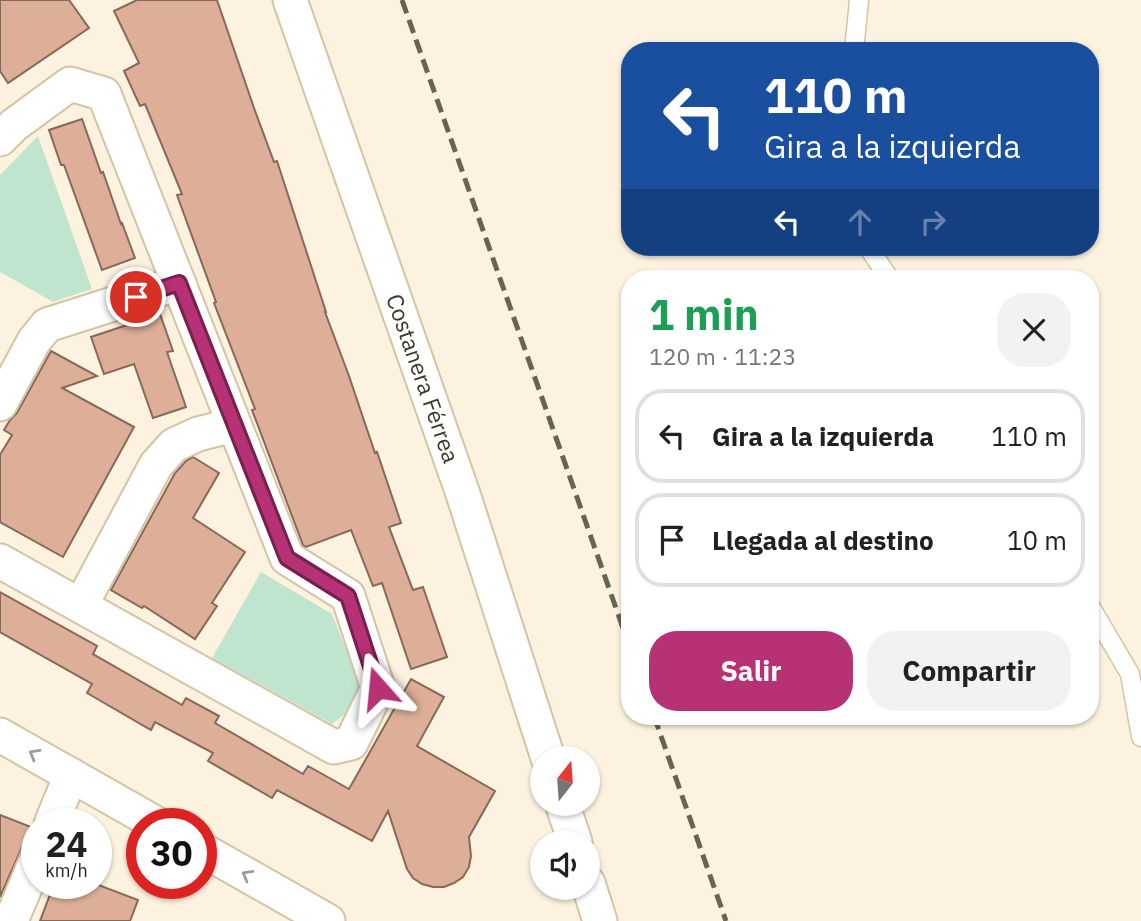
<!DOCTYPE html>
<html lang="es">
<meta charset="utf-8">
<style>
:root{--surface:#fff;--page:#f2f2f2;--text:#202124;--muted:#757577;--line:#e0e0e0;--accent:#b73175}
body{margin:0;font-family:"IBM Plex Sans",sans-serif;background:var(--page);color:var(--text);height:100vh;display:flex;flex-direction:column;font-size:26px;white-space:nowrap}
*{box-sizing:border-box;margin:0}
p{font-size:23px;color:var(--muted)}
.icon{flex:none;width:38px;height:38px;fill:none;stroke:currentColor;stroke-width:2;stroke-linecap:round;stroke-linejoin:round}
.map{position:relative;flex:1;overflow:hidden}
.details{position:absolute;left:621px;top:270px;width:478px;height:455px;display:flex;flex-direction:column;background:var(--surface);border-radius:28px;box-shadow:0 2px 5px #0004}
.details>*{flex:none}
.banner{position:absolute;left:621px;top:42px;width:478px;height:214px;border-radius:28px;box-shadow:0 2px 5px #0004;background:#1a4fa0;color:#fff;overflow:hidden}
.needle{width:46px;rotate:17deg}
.fabs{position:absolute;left:530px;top:746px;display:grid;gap:14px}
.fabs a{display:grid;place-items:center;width:70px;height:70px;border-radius:50%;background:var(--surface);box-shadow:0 2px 5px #0004;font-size:35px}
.speed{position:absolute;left:21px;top:808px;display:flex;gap:14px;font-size:35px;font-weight:700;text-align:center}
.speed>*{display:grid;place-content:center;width:91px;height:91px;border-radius:50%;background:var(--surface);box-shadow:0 2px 5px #0004;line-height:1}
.speed small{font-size:18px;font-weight:400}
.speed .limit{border:10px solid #d22;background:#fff;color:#111}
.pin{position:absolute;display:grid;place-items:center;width:60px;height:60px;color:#fff;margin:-30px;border:4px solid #fff;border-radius:50%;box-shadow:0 2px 7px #0007}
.me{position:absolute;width:77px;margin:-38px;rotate:342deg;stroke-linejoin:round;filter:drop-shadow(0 0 5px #0008)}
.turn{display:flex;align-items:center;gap:24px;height:147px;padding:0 28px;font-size:32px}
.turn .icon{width:91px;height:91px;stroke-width:2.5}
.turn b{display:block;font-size:49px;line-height:60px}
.lanes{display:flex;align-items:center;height:66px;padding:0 28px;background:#0003;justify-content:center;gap:35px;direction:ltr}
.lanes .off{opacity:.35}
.round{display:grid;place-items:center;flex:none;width:74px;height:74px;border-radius:28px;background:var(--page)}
.head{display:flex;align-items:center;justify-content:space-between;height:119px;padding:0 28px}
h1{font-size:42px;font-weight:700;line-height:52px;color:#1e9e55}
.button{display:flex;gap:14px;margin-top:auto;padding:14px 28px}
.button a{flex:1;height:80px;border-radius:28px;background:var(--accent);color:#fff;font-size:28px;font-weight:700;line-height:80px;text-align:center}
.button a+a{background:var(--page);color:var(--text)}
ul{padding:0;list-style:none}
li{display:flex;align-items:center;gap:21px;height:94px;margin:0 14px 10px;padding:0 14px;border:4px solid var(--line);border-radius:28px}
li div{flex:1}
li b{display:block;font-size:26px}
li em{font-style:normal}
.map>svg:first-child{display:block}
.green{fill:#c0e5ce}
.building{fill:#ddaf98;stroke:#876859;stroke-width:2}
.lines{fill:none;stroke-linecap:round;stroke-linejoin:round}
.service-casing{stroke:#d4c4a4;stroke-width:21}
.minor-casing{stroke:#d4c4a4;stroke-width:37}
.service{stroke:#fff;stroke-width:18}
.minor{stroke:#fff;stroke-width:33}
.rail{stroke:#6a6354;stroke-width:5;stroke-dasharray:14 7;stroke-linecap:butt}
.oneway{stroke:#9e9c95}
.route-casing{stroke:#77204c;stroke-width:18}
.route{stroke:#b73175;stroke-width:12}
.labels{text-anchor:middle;stroke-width:5;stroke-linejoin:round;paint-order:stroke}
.street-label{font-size:23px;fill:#3e382b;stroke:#fcf2df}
</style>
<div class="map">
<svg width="1141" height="921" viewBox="0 0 1141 921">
<rect width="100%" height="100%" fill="#fcf2df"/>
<path class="green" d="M38,136l54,153 -39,13 -53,-30v-97z
M261,572l71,42 28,70 -15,30 -13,10 -120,-66z"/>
<path class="building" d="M0,0h69l20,28 -81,55 -8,-12z
M137,0h80l37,108 20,54 3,-1 49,151h-1l24,64 26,77 2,-1 24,71 -12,4 24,63 10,-3 24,70 -36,12 -29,-86 -9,3 -22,-56 -45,17 -3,-2 -51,-135 3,-1 -41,-106 2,-1 -39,-107 5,-1 -37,-90 -5,2 -16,-35 15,-8 -25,-52z
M82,119l19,54 2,-1 18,52 1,-1 13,35 -33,12 -38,-105h-3l-12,-35z
M160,314l13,37 -6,1 19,55 -33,11 -19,-54 -30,10 -13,-37z
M51,351l46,25 -35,12 72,39 -71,130 -63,-35v-67l12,-20 -8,-5 6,-10 7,-7z
M193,457l26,16 -26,45 52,34 -33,51 5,3 -22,33 -51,-33 -2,2 -31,-18 64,-117 11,-12z
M0,592l97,54 -4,8 89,51 4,-7 33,18 -4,7 88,51 5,-8 41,23 62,-110 33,18 -27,49 78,45 -26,46 2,19 -2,11 -6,10 -9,6 -10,4h-11l-11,-3 -9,-6 -6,-9 -19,-58 -16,30 -95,-51 -5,8 -64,-37 5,-8 -58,-31 -4,8 -64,-37 5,-9 -92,-52z
M0,815l31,12 -31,70z
M54,884h42l42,16 -8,21h-90z"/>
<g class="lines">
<g class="service-casing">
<path id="service" d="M854,51l5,-51
M868,247l21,31
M1090,606l40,68 11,63"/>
</g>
<g class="minor-casing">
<g id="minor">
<path id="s1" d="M290,0l173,494 85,264"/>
<path d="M0,139l14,-14 56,-41 34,10 183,464 61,38 30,92 -27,55 -17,4 -334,-186"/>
<path d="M0,404l34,-63 13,-16 132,-42"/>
<path d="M81,605l75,-140 18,-20 24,-11 36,-9"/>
<path d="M0,735l157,89"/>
<path d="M562,803l13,39"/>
<path d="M51,824l20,-49"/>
<path d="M201,849l127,72"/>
<path d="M588,883l12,38"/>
<path d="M11,921l26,-62"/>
</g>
</g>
<use href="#service" class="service"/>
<use href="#minor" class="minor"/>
<path class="rail" d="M402,0l228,648
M654,716l72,205"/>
</g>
<defs><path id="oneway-chevron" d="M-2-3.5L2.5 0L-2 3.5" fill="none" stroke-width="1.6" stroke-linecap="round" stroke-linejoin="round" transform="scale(1.75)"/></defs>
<g class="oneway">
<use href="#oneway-chevron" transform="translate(34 754) rotate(-150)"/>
<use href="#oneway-chevron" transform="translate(247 875) rotate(-150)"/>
</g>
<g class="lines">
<g class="route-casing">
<path id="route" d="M136,297l43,-14 108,275 61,38 30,92"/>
</g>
<use href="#route" class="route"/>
</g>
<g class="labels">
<g class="street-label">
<text dy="8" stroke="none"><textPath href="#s1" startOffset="401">Costanera Férrea</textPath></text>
</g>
</g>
</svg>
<div class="fabs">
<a><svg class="needle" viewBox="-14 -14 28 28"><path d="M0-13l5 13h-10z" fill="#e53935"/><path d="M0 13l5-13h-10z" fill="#757577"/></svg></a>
<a><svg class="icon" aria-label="sound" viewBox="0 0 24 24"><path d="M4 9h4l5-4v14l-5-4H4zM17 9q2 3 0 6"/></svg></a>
</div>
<div class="speed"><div>24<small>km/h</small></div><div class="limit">30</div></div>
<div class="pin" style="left:136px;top:297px;background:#d93025"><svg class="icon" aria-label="arrive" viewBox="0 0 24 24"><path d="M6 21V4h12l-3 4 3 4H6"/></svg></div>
<svg class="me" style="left:378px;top:688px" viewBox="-20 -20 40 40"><path d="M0-17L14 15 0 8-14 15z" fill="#b73175" stroke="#fff" stroke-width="4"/></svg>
<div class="banner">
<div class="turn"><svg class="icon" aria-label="left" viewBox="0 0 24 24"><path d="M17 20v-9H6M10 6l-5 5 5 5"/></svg><div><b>110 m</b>Gira a la izquierda</div></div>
<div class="lanes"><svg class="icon" aria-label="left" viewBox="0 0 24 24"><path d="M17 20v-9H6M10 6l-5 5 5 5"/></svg><svg class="icon off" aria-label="ahead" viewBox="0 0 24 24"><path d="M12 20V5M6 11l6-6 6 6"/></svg><svg class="icon off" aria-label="right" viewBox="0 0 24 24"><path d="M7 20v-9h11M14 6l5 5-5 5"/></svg></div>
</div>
<section class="details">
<div class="head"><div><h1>1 min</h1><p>120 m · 11:23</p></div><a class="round"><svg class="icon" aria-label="close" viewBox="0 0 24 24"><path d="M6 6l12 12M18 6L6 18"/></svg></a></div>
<ul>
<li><svg class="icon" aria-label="left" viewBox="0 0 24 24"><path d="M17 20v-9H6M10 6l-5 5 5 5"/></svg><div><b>Gira a la izquierda</b></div><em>110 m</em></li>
<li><svg class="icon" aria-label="arrive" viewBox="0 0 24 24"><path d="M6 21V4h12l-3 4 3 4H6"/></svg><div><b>Llegada al destino</b></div><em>10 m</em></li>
</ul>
<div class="button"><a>Salir</a><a>Compartir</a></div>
</section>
</div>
